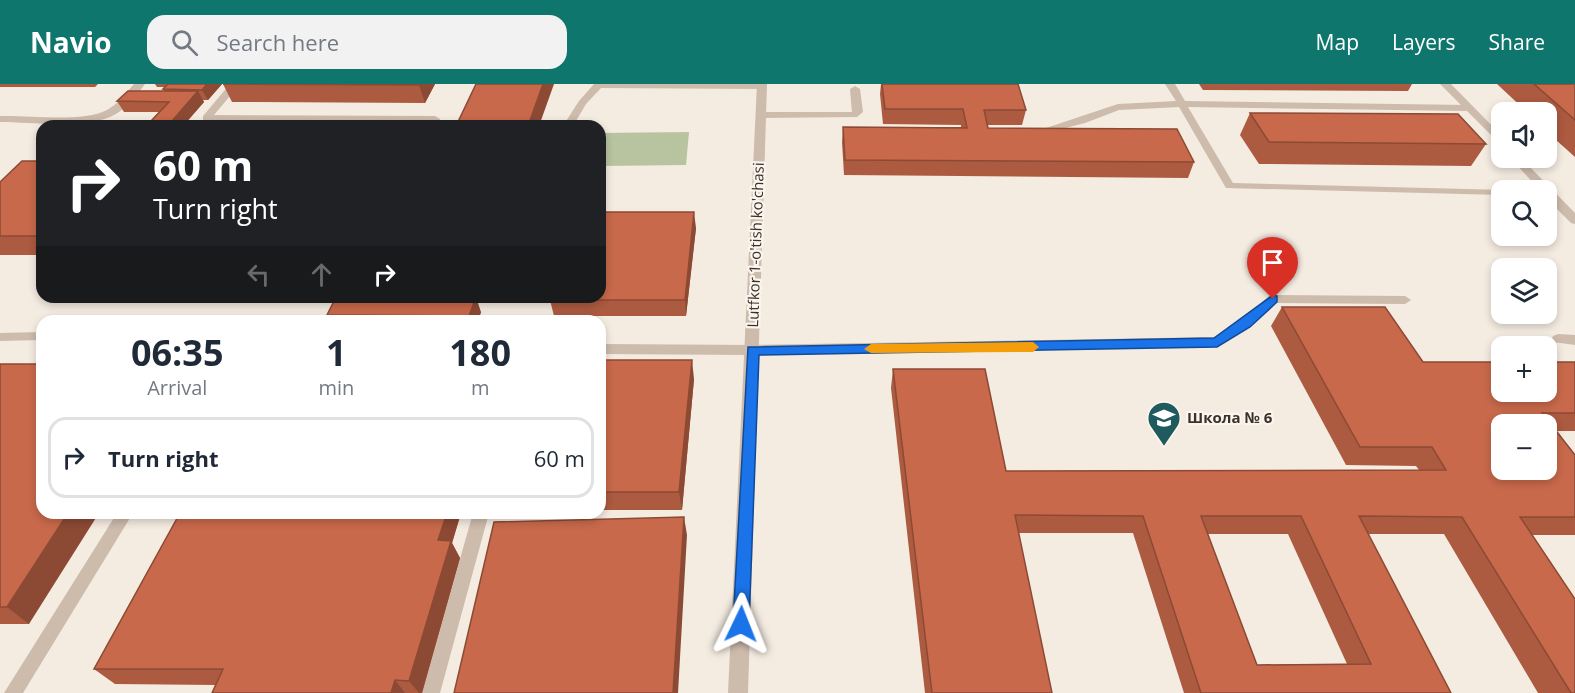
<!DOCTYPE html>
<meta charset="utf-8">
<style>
:root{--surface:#fff;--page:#f2f2f3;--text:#1f2937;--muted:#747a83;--line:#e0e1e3;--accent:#0f766e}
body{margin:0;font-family:"Open Sans",sans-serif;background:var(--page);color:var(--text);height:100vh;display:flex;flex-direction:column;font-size:22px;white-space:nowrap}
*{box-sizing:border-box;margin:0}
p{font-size:20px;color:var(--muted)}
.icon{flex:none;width:33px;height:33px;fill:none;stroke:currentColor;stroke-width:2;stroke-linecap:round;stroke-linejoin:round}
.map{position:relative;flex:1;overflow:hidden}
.panel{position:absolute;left:36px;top:231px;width:570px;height:204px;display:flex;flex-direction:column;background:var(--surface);border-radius:18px;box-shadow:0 3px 9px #0003}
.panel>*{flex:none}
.banner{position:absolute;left:36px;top:36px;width:570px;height:183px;border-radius:18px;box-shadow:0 3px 9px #0003;background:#202124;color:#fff;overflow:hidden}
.fabs{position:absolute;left:1491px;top:18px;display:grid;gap:12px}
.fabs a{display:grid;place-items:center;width:66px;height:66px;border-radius:12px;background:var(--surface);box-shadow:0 3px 9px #0003;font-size:30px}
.pin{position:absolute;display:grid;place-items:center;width:51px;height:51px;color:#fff;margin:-62px -26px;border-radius:50% 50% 50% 0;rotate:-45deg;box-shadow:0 0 6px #0007}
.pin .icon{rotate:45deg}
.me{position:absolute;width:66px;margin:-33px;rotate:2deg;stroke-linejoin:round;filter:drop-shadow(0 0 4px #0008)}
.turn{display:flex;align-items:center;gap:21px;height:126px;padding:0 18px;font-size:27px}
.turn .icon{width:78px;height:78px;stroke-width:2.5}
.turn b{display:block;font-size:42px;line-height:51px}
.lanes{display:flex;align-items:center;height:57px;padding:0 18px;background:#0003;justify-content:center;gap:30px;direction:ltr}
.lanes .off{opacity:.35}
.eta{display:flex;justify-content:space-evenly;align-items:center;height:102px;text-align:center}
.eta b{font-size:36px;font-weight:700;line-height:42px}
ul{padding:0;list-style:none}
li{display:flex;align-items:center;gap:18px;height:81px;margin:0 12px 9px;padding:0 6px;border:3px solid var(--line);border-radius:18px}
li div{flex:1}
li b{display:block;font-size:22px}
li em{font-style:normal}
header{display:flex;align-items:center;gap:36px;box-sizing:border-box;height:84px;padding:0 30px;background:var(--accent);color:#fff}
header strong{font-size:28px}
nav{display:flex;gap:33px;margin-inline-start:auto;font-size:21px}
.search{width:420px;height:54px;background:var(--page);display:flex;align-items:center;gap:15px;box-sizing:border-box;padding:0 21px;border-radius:18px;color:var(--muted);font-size:22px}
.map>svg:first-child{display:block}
.green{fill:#b8c4a0}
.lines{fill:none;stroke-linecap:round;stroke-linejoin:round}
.lane{fill:#cdbbac;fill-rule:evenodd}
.street{fill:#cdbbac;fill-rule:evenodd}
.wall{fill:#ac5a40;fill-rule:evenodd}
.shaded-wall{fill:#8c4a34}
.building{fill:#c8694b;stroke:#8c4a34;stroke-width:1.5;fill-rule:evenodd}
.route{fill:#1a73e8;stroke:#114b97;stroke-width:1.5}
.slow{fill:#f59e0b}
.labels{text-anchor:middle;stroke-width:4.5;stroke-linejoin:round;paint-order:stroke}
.street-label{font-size:15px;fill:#3b302b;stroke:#fbf5ee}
.poi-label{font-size:15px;font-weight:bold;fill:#3b302b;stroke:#fbf5ee;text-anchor:start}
</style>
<header>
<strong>Navio</strong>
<div class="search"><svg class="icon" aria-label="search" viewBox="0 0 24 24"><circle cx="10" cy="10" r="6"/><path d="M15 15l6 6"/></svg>Search here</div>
<nav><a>Map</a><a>Layers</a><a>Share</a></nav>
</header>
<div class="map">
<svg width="1575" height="609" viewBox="0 0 1575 609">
<rect width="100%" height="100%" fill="#f4ebe1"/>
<path class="green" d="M689,48l-3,33 -86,1v-33z"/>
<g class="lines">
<path class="lane" d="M230,0h10l-26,31 221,1 5,3 1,7h-10v-4l-228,-2v-4z
M594,0h171l2,2 -5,3 -161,-1 -15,16 -13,22h-10l16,-25z
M1165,0h10l10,17 283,4 5,3 -5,3 -280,-4 45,76 273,7h-4v5l-276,-7 -47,-81 -60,3 -34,13 -43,11 -5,-3 81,-27 58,-3z
M855,2l5,3 3,23 -6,5 -96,1 -5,-3 5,-3h91l-2,-23z
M1273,211l132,1 6,4 -6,4 -129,-1 -27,24 -32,20 -465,8 -152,-1v-10l152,1 462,-8 27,-16 28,-25z
M42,248v8l-42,1v-8z
M1558,250l17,1v10l-22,-3 -1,-3 1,-3z
M117,429h16l-110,180h-19z
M473,429h16l-49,180h-18z"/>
<path class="street" d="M134,0h11c-8,11 -18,23 -29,30 -28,16 -84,8 -116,8v-6c29,-1 82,7 107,-6 11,-6 19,-17 27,-26z
M757,0h10l-19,609h-20z
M1440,0h11l51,52v10z
M1510,74h11l54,55v11l-4,-1 -25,-25v-8h-6z"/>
</g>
<path class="wall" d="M0,0h98l-3,3h-95z
M155,0h67l-14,16h-5l1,2 -21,24h-28l-4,-5 8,-9h-35l-7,-11 47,-10 -1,-2 2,-2h-8z
M223,0h212l-10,19 -193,-1z
M881,0l145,26 -4,15h-34v3l206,34 -6,16 -344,-3 -2,-33 1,-15h118v-2l-78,-1 -3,-30z
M1199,0h213l-4,7 -205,-1z
M1497,0h78v73l-29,-26v-19h-19z
M1250,29l236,31 -15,22 -212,-2 -19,-29z
M42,77v94h-42v-73z
M696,144l-10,88h-132l-4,-16z
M1282,223l141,55h152v69h-18l18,24v80h-43l43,158h-37l-94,-159h-76l83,159h-267l-51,-160h-115l34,160h-127l-34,-305 2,-19 113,102 413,-1 -3,-4 -70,-1 -75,-139zM1207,450h81l59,130 -90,1z
M481,228l-3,9h-148l-3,-6z
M600,276l94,19 -12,131h-82z
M0,280l29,260h-29z
M180,429h281l-9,30 8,15 -38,135h-210l4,-8 -101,-1 -21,-15z"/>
<path class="shaded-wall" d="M207,0h15l-14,16 -6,-10z
M420,0h15l-10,19 -6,-18z
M543,0h11l-15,42h-11z
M198,7l6,11 -21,24h-8l-3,-5z
M694,128l2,16 -10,88 -1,-16z
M476,213l5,15 -3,9h-7l-2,-5z
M692,276l2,19 -12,131 -3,-18z
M68,429h31l-70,111 -22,-17z
M447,429h14l-9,30 8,15 -38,135h-3l-10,-12 29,-141z
M684,433l3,18 -9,158h-5z
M395,596l10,13h-14z"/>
<path class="building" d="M168,0h39l-5,6 -39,-1z
M223,0h197l-1,1z
M476,0h67l-15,42h-72z
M882,0h136l8,26h-42l4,18 189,1 17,33 -349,-2 -2,-33 124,1 -4,-19h-78z
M1534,0h41v36z
M128,7h70l-26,30h-21l18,-19 -52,-1z
M1250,29l208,1 28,30 -217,-2z
M22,77h20v75h-42v-54z
M600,128h94l-9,88h-135v-3h50z
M336,213h140l-7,19 -142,-1z
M1282,223h103l38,55h79v30h44v-30h29v51h-33l33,42v62h-55l55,82v94h-4l-109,-176 -103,-1 92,177h-250l-58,-177 -128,-1 37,178h-120l-39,-324h92l21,102 440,-1 -14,-23h-72zM1502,340h44v46h-44zM1201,432h100l70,148 -114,1z
M600,276h92l-13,132h-79z
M0,280h42v149h26l-61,94h-7z
M180,429h267l-9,27 13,1 -42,140 -14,-1 -4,13h-179l11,-24h-129z
M684,433l-11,176h-219l40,-171z"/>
<path class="route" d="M1273,211l4,1v6l-27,25 -33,20 -458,8 -10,269 -2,6 -6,2 -6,-2 -2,-6 15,-277 466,-9z"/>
<path class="slow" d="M1033,258l6,5 -6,5 -162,1 -7,-4 7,-5z"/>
<defs>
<g id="school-pin" transform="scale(1.725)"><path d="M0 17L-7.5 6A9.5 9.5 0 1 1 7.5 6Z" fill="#1f5a5e" stroke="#fbf5ee"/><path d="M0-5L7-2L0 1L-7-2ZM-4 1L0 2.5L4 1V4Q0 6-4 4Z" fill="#fff"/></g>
</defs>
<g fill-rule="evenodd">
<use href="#school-pin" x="1164" y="334"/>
</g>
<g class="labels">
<g class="street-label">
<text transform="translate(756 161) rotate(-88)" y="5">Lutfkor 1-o'tish ko'chasi</text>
</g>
<g class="poi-label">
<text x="1187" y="339">Школа № 6</text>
</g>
</g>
</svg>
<div class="fabs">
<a><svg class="icon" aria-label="sound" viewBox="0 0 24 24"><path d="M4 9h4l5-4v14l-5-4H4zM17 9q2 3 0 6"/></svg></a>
<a><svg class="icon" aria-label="search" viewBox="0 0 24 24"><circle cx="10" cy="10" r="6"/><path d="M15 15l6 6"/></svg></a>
<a><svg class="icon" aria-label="layers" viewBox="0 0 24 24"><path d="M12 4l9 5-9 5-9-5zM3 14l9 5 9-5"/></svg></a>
<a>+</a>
<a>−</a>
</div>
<div class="pin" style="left:1273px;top:215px;background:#d93025"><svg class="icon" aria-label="arrive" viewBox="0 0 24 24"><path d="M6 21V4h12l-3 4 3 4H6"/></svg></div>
<svg class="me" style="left:741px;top:540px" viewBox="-20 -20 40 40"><path d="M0-17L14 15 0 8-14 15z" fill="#1a73e8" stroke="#fff" stroke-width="4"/></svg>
<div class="banner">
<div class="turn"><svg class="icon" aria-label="right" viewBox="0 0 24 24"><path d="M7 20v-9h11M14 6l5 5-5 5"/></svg><div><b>60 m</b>Turn right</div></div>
<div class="lanes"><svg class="icon off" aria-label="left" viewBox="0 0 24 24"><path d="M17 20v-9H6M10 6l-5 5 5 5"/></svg><svg class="icon off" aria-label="ahead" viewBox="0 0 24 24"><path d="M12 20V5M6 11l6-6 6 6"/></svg><svg class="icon" aria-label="right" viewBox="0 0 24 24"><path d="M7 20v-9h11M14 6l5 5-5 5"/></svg></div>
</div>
<section class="panel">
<div class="eta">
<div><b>06:35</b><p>Arrival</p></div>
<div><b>1</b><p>min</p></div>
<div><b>180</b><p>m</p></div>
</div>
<ul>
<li><svg class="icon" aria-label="right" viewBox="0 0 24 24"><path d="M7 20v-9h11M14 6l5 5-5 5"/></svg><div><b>Turn right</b></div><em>60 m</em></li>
</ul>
</section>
</div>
